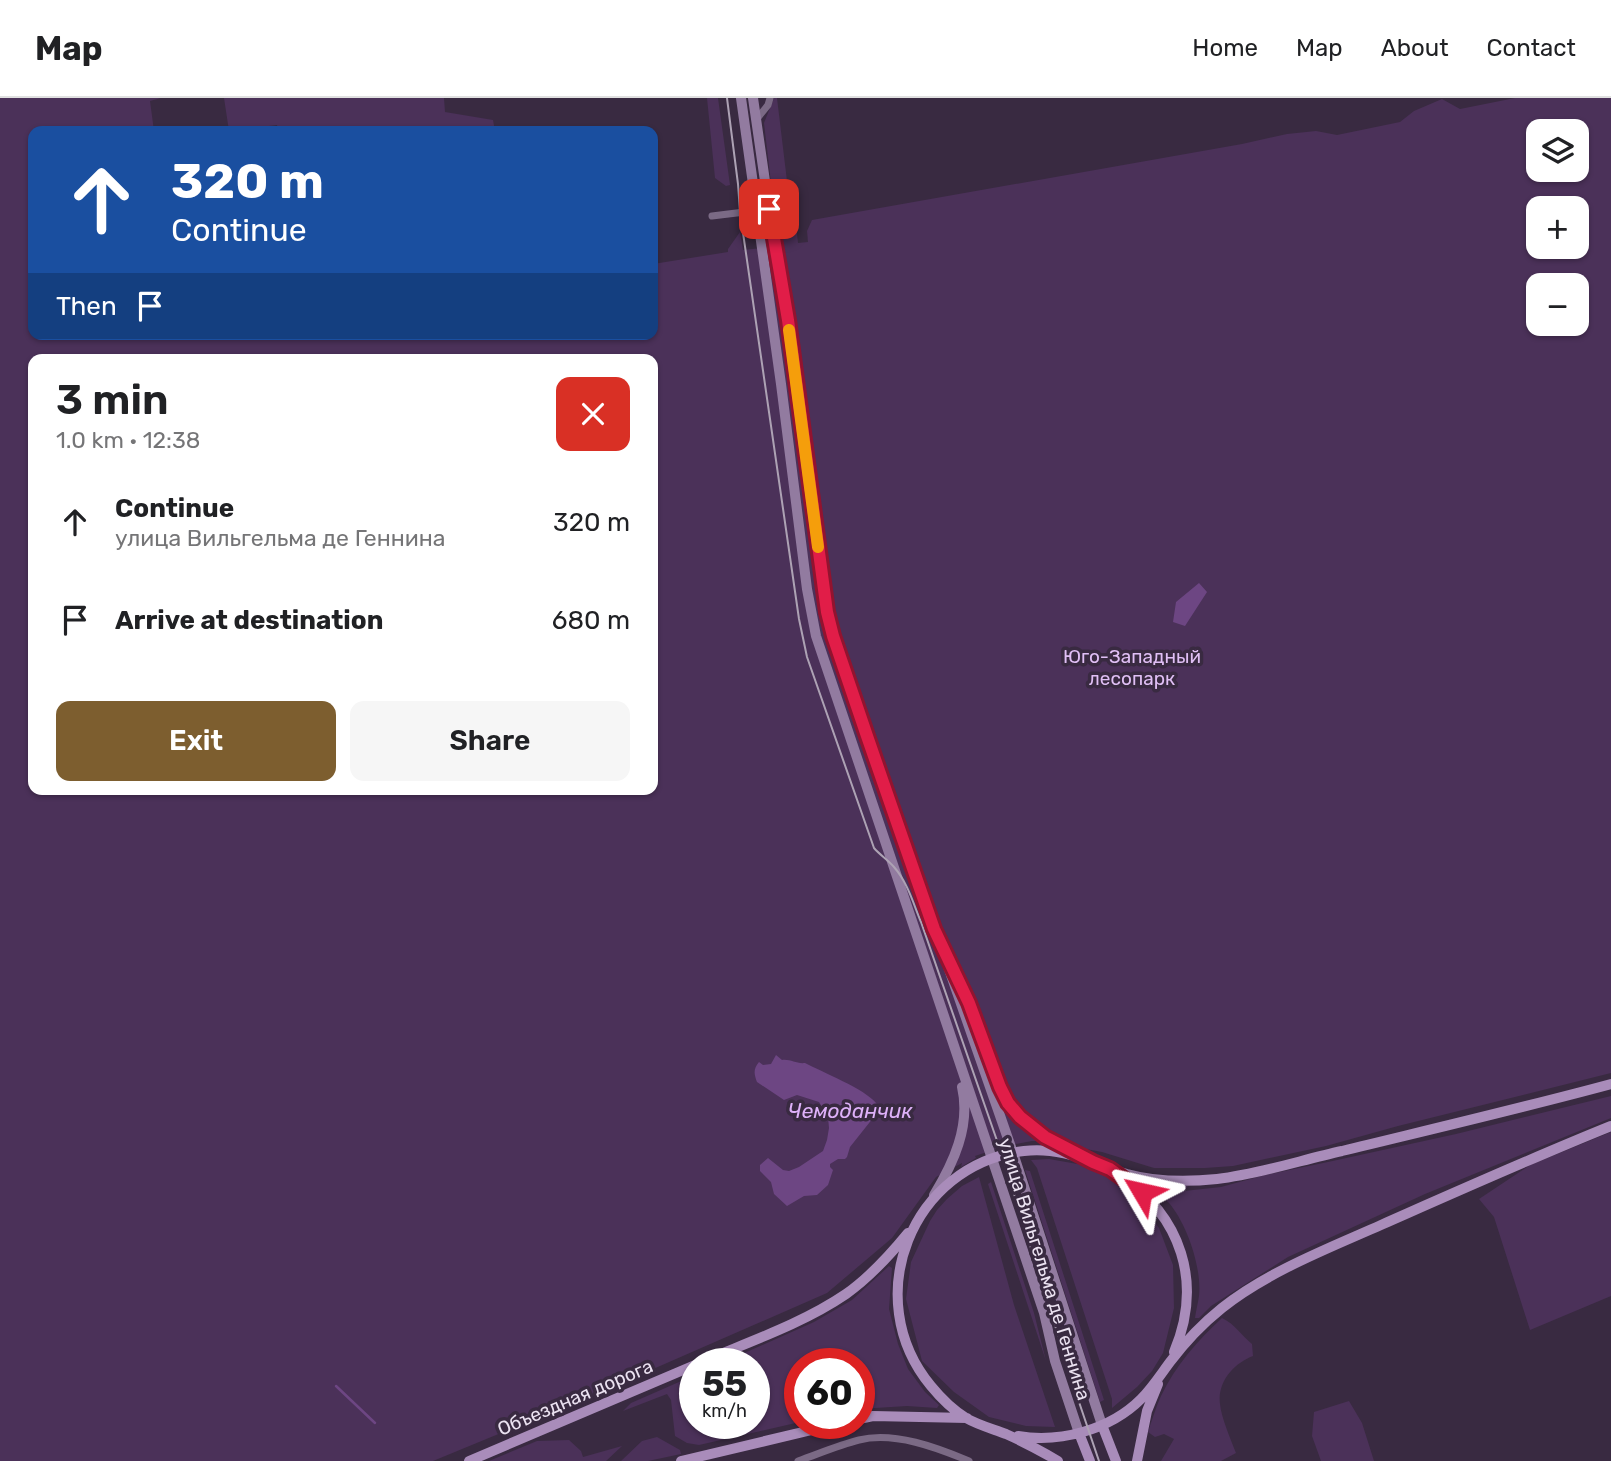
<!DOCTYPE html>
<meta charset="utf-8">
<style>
:root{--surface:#fff;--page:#f6f6f6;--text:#202124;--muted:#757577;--line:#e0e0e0;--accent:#7d5e2f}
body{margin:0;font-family:Rubik,sans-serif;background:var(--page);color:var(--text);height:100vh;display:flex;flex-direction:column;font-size:26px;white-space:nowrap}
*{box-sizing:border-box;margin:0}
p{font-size:23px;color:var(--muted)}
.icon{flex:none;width:38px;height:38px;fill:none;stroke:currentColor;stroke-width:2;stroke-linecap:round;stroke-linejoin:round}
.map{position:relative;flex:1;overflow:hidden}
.side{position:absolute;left:28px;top:256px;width:630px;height:441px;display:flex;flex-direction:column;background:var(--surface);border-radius:14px;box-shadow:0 2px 5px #0004}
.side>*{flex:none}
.banner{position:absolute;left:28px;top:28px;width:630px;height:214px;border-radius:14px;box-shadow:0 2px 5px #0004;background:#1a4fa0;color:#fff;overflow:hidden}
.controls{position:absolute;left:1526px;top:21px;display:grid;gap:14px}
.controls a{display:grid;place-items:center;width:63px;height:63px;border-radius:14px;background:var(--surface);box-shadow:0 2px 5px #0004;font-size:35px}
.speed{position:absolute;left:679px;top:1250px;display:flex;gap:14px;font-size:35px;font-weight:700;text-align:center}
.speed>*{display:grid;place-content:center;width:91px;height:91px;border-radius:50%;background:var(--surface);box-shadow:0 2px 5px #0004;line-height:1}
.speed small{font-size:18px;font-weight:400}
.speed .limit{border:10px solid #d22;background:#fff;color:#111}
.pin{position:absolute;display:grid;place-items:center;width:60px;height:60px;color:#fff;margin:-30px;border-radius:14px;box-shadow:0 4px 10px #0006}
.me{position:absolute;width:77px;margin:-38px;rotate:306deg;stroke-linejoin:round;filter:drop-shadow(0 0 5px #0008)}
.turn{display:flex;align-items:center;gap:24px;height:147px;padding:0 28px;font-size:32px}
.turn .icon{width:91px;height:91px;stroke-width:2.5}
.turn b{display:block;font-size:49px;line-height:60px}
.then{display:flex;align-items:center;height:66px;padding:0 28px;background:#0003;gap:14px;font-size:26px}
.round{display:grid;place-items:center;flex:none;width:74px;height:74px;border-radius:14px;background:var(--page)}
.summary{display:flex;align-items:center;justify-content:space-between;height:119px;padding:0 28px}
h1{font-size:42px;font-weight:600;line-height:52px}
.action{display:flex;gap:14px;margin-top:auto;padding:14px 28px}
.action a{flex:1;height:80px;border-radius:14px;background:var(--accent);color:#fff;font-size:28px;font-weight:600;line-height:80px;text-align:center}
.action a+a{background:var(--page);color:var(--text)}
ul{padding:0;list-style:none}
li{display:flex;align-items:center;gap:21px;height:98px;padding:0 28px}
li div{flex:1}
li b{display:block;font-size:26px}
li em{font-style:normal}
header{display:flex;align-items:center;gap:42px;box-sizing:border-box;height:98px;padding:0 35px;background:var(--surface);border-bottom:2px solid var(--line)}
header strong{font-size:33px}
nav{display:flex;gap:38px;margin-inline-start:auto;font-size:24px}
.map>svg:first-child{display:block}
.green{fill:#4b3159;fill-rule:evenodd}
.water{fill:#6d4683}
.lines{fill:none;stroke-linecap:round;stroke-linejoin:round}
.stream{stroke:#6d4683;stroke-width:2.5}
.minor{stroke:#7b6a85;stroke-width:7}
.secondary{stroke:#927ba0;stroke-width:10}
.primary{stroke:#a98cba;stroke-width:10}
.tram{stroke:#ada2b4;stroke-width:2}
.route-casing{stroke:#92132f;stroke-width:18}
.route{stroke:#e11d48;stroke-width:12}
.slow{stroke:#f59e0b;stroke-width:12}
.labels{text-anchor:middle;stroke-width:7;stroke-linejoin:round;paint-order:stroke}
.park-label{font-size:19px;fill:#e0bff5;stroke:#392a41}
.street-label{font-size:19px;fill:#ebe2f1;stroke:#392a41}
.water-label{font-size:21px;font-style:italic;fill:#deb1f9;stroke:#392a41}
</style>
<header>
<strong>Map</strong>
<nav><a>Home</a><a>Map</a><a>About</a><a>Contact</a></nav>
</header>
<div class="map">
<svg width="1611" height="1363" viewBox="0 0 1611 1363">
<rect width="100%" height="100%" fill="#392a41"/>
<path class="green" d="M0,0h161l-11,3 4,30h-121v203h620v-70l75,-12v-3l12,-17 3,18 39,-4 -2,-19 16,-2 2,18 10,-1 -1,-11 5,-11 430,-76 45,-10 29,-3 21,4 63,-13 14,-11 28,-12 18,10 55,-11h96v975l-213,53 -72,20 -93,20 -28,2h-51l-52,-16 -59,-11h-11l-27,5 -30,10 1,2 -15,9 1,-4 -26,14 -44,61 -65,55 -231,101 -163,67h-433zM1538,33h39v39h-39zM1538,110h39v39h-39zM1538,187h39v39h-39zM33,261h620v430h-620z
M224,0h220l1,14 48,8 2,11h-217l-1,-6 -48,6z
M707,0h11l12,87 -4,1 -11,-8z
M774,0h3l10,83 -16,2 -7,-60z
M1611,998v22l-186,76 -137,63 -77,49 -12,12h-4c1,-8 3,-15 4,-22 3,-28 -12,-72 -30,-93 -5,-5 -11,-9 -16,-15l2,-3 33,1 -4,5 37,-4 44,-12 63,-13 128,-28z
M1611,1034v164l-81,34 -36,-113 -15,-18 51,-34z
M1049,1061l34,6 30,13 24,20 22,30 14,37 1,43 -11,45 -11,18 -15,16 -25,21v-9l-75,-231 -6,-8z
M1025,1072l5,1 74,229 -4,2z
M979,1079l35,128 41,122 -29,-1 -37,-9 -35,-25 -32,-31 -16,-62 5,-37 19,-41 7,-11 10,-11 15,-13z
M991,1084l43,131 12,48 -58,-177z
M889,1168l3,2 -3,41 9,35 10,25 17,23 14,13 -2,3 -30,-2 -48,3v-46h-59v59l-101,23 -12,-2 -12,-7 -4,-36 -4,-6 -44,17 8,-8 64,-28v48h59v-60h-32l92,-41 38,-22z
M1222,1220c14,7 18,16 30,26l1,12c-19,7 -36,26 -33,48 1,13 11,36 16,49l-15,8h-60l13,-22 -10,-5 -9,3 -7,-5c4,-12 8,-25 13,-36 14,-30 37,-56 61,-78z
M1349,1303l13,22 12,38h-53l-9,-25 2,-24z
M657,1339l23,13 1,4 -33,7h-27l21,-20z
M569,1342l12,11 2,6 39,-11 -16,15h-117l48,-20z"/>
<path class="water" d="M1199,485l8,9 -22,34 -12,-4 3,-20z
M776,957l6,5c9,-1 14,4 23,3 17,9 60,26 71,40 4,4 2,5 1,10l-27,34 -3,10 -2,2h-7l-8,5v3l3,3 -5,15 -11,10 -13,1 -17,10 -13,-12 -3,-12 -11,-11v-6l8,-7 15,12 6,1 10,-4 24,-16 4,-11 2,-12 -1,-11 -9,-15 -22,-7 -13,5 -27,-18c-3,-8 -4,-13 2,-20l4,3 8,-1z"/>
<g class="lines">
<path class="stream" d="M336,1288l39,37"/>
<path class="minor" d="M756,22l12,-15 2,-7
M712,118l57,-7
M798,1363c20,-7 41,-16 61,-21 35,-9 79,8 110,21"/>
<path class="secondary" d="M741,0l40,286 26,205 9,47 228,677 11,48 24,72
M753,0l16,111 19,111 35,271 10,45 180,517 89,272
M960,886c10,22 19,46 27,70 6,17 11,34 21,49 17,24 44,38 69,51
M934,1097c19,-31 37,-69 28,-108"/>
<path class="primary" d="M1119,1077c63,41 84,108 55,177
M699,1265c49,-21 103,-39 147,-69 24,-17 44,-39 62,-61
M859,1321l14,-3 94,2
M1102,1327l14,36
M1079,1335l11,28
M1018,1338c42,7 92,-6 123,-37 11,-11 20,-25 29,-37 15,-20 32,-38 52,-54 45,-36 107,-60 159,-83 77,-34 153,-68 230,-99
M469,1363l226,-96
M681,1363l160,-38
M1058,1363c-17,-10 -34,-19 -52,-27 -13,-5 -28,-9 -40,-16 -13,-8 -26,-21 -35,-32 -73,-88 -19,-222 93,-235 37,-5 70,13 103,23 29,8 61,8 90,5 43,-5 84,-19 125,-28 90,-22 180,-43 269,-67
M1137,1363l10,-50 11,-27"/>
<path class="tram" d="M727,0l11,86 2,28 59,407 8,38 67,191c6,7 14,12 20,19 14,16 19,36 27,55l81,233 77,247 20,59"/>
</g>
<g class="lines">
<g class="route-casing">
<path id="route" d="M769,111l19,111 39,292 6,24 34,100 67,193 35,74 31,84 8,16 12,14 25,20 48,25 17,7 32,23"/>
</g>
<use href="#route" class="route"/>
<path class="slow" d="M789,232l29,217"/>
</g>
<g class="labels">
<g class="park-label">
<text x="1132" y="565">Юго-Западный<tspan x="1132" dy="22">лесопарк</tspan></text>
</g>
<g class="street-label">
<text transform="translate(1045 1171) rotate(73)" y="7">улица Вильгельма де Геннина</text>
<text transform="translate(575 1299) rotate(-23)" y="7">Объездная дорога</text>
</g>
<g class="water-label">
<text x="850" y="1020">Чемоданчик</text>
</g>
</g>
</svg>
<div class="controls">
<a><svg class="icon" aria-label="layers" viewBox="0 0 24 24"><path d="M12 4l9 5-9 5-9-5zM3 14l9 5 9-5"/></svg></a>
<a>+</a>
<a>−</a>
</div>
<div class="speed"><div>55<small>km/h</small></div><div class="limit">60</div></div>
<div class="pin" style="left:769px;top:111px;background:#d93025"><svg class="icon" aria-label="arrive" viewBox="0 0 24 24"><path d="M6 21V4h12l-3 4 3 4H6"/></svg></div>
<svg class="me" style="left:1142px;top:1094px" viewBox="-20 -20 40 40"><path d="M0-17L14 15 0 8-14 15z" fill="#e11d48" stroke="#fff" stroke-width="4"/></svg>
<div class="banner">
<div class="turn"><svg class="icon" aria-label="ahead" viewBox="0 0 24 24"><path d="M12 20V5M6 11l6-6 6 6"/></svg><div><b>320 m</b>Continue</div></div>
<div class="then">Then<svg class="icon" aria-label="arrive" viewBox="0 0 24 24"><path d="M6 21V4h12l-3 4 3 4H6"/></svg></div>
</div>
<section class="side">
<div class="summary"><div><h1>3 min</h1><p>1.0 km · 12:38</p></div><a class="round" style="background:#d93025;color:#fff"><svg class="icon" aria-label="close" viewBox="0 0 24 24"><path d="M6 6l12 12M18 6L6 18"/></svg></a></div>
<ul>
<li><svg class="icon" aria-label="ahead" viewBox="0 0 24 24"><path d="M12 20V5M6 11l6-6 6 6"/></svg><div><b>Continue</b><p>улица Вильгельма де Геннина</p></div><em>320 m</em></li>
<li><svg class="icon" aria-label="arrive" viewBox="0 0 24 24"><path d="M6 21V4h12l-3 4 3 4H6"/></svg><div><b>Arrive at destination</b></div><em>680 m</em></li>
</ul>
<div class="action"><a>Exit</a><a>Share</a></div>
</section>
</div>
